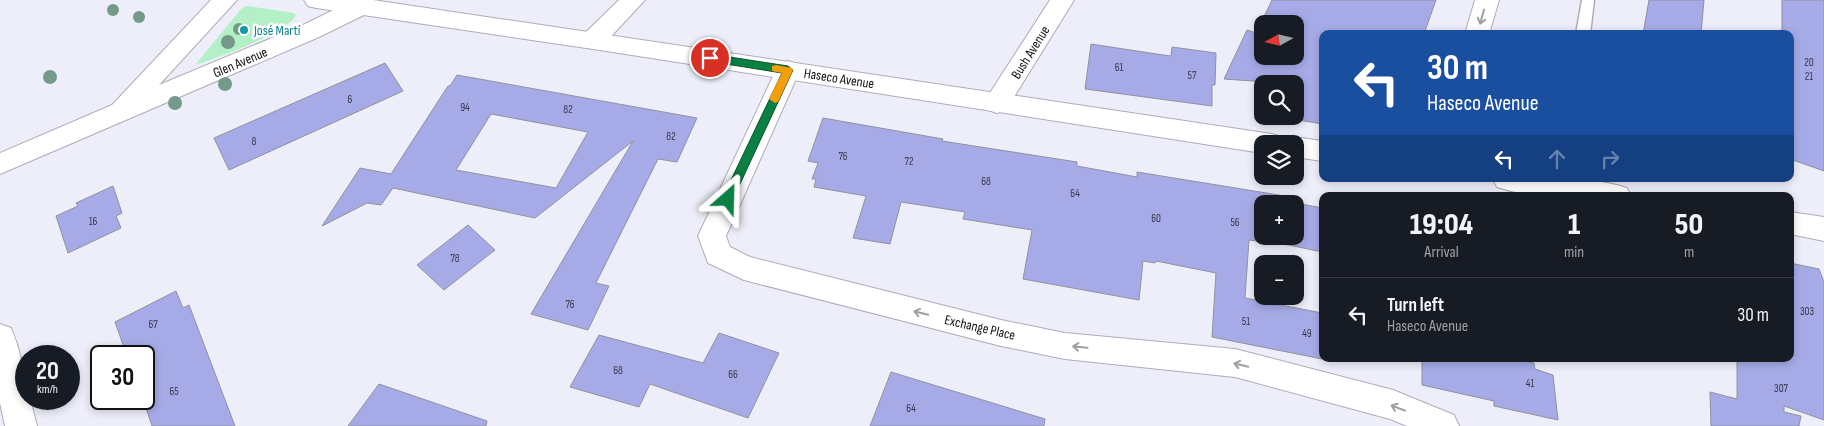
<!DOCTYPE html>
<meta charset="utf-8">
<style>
:root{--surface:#171b24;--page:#242831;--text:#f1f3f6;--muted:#9ea1a6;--line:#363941}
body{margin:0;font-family:"Sofia Sans Condensed",sans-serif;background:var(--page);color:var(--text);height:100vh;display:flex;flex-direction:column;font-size:19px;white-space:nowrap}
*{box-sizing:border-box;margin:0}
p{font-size:16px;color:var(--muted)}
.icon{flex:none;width:28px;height:28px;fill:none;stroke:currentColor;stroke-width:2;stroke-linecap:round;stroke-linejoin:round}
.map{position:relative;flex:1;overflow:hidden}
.sheet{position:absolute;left:1319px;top:192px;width:475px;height:170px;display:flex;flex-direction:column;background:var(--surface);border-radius:10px;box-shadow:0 2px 8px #0003}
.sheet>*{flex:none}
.hud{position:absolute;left:1319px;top:30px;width:475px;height:152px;border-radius:10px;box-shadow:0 2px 8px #0003;background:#1a4fa0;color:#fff;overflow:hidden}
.needle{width:32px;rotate:262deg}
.controls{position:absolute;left:1254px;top:15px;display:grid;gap:10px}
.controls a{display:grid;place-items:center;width:50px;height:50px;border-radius:10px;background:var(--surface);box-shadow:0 2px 8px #0003;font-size:25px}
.speed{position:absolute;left:15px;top:345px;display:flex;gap:10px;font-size:25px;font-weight:700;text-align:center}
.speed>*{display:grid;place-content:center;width:65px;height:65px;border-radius:50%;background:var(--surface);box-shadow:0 2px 8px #0003;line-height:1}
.speed small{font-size:12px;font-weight:400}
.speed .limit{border:2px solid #111;border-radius:8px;background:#fff;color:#111}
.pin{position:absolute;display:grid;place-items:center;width:42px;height:42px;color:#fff;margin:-21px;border:2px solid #fff;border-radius:50%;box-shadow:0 1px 5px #0007}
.me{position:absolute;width:55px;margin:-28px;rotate:25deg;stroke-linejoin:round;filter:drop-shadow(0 0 4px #0008)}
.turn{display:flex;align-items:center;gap:18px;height:105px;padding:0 25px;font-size:22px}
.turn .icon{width:65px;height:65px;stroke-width:2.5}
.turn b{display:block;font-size:35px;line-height:42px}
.lanes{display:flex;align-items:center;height:48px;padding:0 25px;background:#0003;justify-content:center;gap:25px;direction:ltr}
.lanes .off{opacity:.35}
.eta{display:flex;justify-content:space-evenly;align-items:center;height:85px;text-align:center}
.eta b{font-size:30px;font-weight:800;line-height:35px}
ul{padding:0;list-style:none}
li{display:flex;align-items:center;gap:15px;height:75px;padding:0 25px;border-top:1px solid var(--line)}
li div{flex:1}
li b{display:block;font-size:19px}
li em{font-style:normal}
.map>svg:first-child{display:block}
.green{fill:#b3f0c5}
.building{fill:#a6abe7;stroke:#90929c;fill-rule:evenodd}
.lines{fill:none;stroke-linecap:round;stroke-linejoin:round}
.service-casing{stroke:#acadb8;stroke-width:3}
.minor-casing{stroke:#acadb8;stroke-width:2}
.tertiary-casing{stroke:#acadb8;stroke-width:2}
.service{fill:#fff;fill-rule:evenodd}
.minor{fill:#fff;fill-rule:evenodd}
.tertiary{fill:#fff;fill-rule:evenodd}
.tree{fill:#749a8a}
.oneway{stroke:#9f9fa1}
.route{fill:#0b8043;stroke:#07532c}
.slow{fill:#f59e0b}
.culture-dot{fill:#0f9aa8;stroke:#fff;stroke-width:2}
.labels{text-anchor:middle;stroke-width:5;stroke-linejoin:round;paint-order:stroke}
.number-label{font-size:11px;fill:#363749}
.culture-label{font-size:14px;fill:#0d838f;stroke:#fff;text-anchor:start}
.street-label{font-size:14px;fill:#101014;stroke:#fff}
</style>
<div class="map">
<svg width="1824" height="426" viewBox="0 0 1824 426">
<rect width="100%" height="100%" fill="#edeef9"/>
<path class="green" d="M247,6l47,7 2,2c-8,18 -74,40 -94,48l-6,1 46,-56z"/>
<path class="building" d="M1272,0h164l-12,34h-102v90l-41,-7 14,-1v-32l-71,-5 23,-49 9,3zM1262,24h33v32h-33z
M1649,0h55l-3,34h-58z
M1782,0h42v171l-34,-12v-125h-8z
M1091,44l72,11 8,1 1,-9 44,6 -1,32h-3v21l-127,-17z
M385,63l18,28 -174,79 -15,-32z
M457,75l240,43 -20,44 -19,-3 -62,124 13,3 -21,44 -57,-16 102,-173 -98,77 -142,-30 -12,17 -14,-2 -45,23 38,-58 31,6 57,-88h2zM491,114l97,18 -32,56 -100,-18z
M823,118l120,21 -1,2 135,21v4l60,11v-5l154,25v5l31,6v44l-33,-7 -40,-5 -4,58 77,15v46l-110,-22 4,-64 -60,-12 -1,2 -12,-2 -4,39 -116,-21 9,-49 -69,-11 2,-7 -64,-10 -11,42 -37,-6 13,-42 -52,-9 2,-8h-4l6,-16 -10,-2zM1262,204h33v32h-33z
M113,186l9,27 -6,3 5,12 -53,25 -12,-37 22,-10 -2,-3z
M468,225l27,25 -51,40 -27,-25z
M1790,263l29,6 5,13v138l-40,-14v6l17,4 -2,10h-88l-1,-34 27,7v-40h53z
M176,291l7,17 6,-3 46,121h-83l-9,-27 1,-43h-17l-12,-34z
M719,333l60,20 -31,65 -98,-34 -11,23 -69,-20 29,-52 104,28z
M1422,359h94l18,4 1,6 18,6 5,45 -64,-14v-5l-72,-16z
M891,372l154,47 -1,7h-174z
M379,384l108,37 -1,5h-138z"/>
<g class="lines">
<g class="service-casing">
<path id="service" d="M1582,0h12l-4,34h-14z"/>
</g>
<g class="minor-casing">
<path id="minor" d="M211,0h26l-78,85 144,-60 51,-25h16l4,6 -4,6 -51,25 -319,137v-21l112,-48z
M619,0h26l-43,46 -9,3 -9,-3 -3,-6 3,-6z
M1050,0h24l-68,110 -9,3 -9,-3 -4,-7 4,-7z
M1475,0h24l-10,34h-24z
M788,61l9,3 3,6 -74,166 4,11 20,10 251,63 64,13 170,16 158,41 61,25 5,11h-52l-17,-7 -155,-42 -170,-18 -64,-13 -257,-66 -36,-17 -10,-27 78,-166 3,-6z
M0,324l11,4c9,21 15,47 15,71h4l7,27h-32l-5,-23z"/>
</g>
<g class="tertiary-casing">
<path id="tertiary" d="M304,0h69l899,134 9,3 3,6 2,-3 9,-3 27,4v20l-27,-4v-13h-33v9l-669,-104 -277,-41 -8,-2z
M1493,179c44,0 91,-5 134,9l4,8c-42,3 -95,4 -134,-9z
M1790,212l34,5v24l-34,-7z"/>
</g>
<use href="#service" class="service"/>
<use href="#minor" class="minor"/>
<use href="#tertiary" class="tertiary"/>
</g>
<g class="tree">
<circle cx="113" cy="10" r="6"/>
<circle cx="139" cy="17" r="6"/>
<circle cx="239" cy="29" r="6"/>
<circle cx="228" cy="42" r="7"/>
<circle cx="50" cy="77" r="7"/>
<circle cx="225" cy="84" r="7"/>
<circle cx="175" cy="103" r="7"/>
</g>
<defs><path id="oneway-shaft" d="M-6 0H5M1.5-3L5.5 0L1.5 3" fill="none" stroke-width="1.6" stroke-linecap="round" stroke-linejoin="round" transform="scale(1.25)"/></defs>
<g class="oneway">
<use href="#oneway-shaft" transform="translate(1482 17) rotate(106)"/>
<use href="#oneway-shaft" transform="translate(921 313) rotate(-166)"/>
<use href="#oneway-shaft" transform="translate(1080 347) rotate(-175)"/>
<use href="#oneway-shaft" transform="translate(1241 365) rotate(-166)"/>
<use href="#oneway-shaft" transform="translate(1398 408) rotate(-159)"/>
</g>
<path class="route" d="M710,54l78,12 5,4 -60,129 -5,5 -6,-5 60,-126 -75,-12v-6z"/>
<path class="slow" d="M776,65l16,3 1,2 -15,32 -3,1 -6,-4 13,-26 -10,-2v-5z"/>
<circle class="culture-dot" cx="244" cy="30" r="5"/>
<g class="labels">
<g class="number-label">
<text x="1809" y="66">20</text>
<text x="1119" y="71">61</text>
<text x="1192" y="79">57</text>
<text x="1809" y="80">21</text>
<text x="350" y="103">6</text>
<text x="465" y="111">94</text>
<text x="568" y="113">82</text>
<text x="671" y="140">82</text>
<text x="254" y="145">8</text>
<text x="843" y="160">76</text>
<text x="909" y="165">72</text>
<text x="986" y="185">68</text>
<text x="1075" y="197">64</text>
<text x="1156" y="222">60</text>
<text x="93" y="225">16</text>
<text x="1235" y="226">56</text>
<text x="455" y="262">78</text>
<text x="570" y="308">76</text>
<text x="1807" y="315">303</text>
<text x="1246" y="325">51</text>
<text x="153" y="328">67</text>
<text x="1307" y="337">49</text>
<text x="618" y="374">68</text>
<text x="733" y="378">66</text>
<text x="1530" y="387">41</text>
<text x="1781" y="392">307</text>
<text x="174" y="395">65</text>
<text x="911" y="412">64</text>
</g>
<g class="culture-label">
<text x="254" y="35">José Martí</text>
</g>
<g class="street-label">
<text transform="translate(1030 52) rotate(-58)" y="5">Bush Avenue</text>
<text transform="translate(240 62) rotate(-23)" y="5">Glen Avenue</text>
<text transform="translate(839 78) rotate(9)" y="5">Haseco Avenue</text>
<text transform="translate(980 327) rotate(13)" y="5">Exchange Place</text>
</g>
</g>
</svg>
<div class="controls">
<a><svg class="needle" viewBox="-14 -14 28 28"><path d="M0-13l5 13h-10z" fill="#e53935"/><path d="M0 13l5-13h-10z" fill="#9ea1a6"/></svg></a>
<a><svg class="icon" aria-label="search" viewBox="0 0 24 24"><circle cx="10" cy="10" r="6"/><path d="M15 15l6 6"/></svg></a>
<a><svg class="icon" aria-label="layers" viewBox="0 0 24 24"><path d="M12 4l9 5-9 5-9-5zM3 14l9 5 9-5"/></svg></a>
<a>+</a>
<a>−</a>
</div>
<div class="speed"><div>20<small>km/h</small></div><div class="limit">30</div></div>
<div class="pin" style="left:710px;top:58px;background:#d93025"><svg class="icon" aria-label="arrive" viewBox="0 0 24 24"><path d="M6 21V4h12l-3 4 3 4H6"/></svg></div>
<svg class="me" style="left:728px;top:199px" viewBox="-20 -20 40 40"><path d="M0-17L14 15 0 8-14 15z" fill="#0b8043" stroke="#fff" stroke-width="4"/></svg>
<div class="hud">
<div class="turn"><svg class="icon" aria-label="left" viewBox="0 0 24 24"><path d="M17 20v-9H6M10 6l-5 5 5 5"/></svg><div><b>30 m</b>Haseco Avenue</div></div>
<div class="lanes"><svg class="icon" aria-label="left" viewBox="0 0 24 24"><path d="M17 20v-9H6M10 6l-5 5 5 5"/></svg><svg class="icon off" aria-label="ahead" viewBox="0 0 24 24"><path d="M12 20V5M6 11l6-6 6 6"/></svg><svg class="icon off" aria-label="right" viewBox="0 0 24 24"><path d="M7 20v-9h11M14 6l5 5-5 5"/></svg></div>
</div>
<section class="sheet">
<div class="eta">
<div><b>19:04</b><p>Arrival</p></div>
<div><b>1</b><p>min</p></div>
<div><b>50</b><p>m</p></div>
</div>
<ul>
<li><svg class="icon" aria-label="left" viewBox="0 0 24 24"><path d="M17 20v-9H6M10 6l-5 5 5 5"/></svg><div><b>Turn left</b><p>Haseco Avenue</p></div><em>30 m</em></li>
</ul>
</section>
</div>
